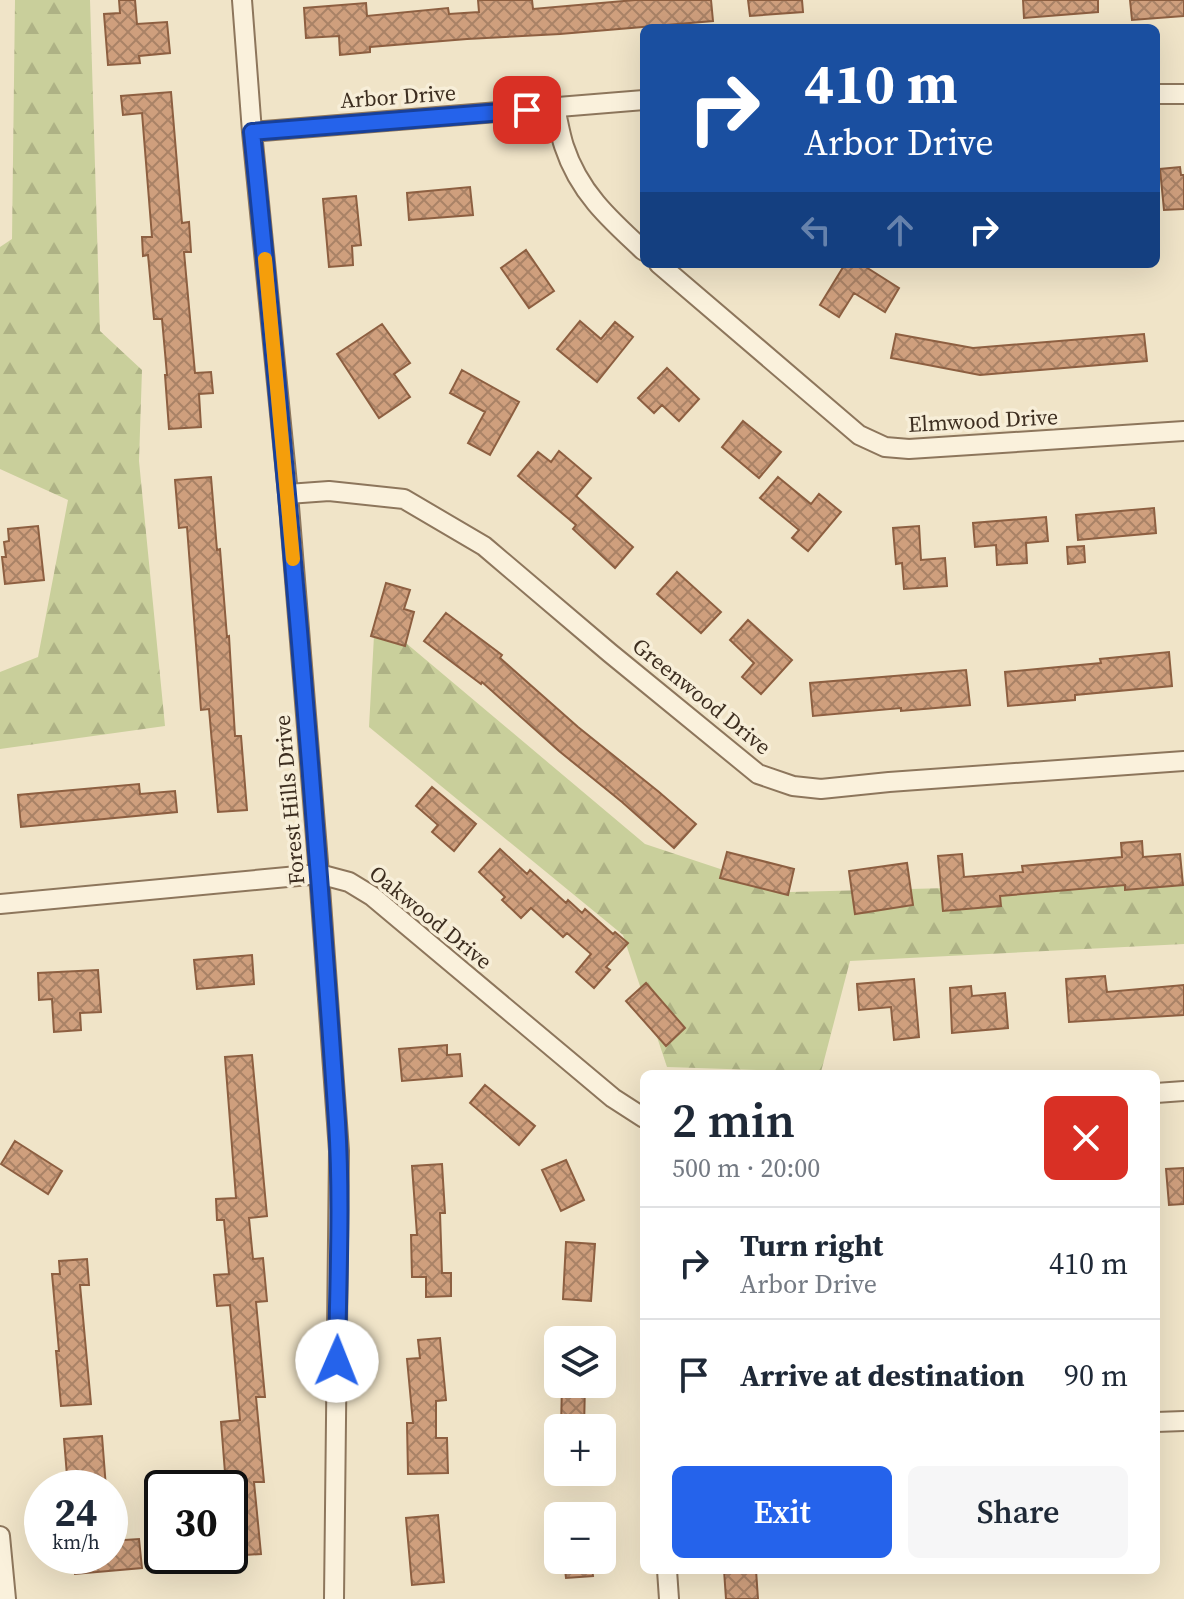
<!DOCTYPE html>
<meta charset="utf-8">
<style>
:root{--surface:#fff;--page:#f6f6f7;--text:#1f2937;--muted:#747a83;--line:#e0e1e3;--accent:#2563eb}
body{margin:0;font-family:"Source Serif 4",serif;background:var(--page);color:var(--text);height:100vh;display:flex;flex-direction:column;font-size:30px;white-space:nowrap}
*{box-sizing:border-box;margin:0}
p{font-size:26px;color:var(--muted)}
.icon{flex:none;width:44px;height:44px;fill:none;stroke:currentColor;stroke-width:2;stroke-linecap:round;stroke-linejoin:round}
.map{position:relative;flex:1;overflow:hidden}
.details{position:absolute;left:640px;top:1070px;width:520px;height:504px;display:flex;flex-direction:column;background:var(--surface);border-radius:12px;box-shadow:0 8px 32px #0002}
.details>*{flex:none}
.top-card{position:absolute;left:640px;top:24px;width:520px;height:244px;border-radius:12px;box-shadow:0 8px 32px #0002;background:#1a4fa0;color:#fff;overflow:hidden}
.tools{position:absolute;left:544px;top:1326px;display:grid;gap:16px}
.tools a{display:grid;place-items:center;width:72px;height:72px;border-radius:12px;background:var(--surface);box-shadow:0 8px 32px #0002;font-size:40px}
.speed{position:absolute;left:24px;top:1470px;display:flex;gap:16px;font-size:40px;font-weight:700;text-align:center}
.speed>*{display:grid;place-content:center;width:104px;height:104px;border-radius:50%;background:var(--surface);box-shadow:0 8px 32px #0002;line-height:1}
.speed small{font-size:20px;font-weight:400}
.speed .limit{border:4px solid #111;border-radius:12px;background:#fff;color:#111}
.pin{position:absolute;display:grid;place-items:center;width:68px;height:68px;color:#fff;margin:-34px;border-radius:16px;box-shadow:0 4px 12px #0006}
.me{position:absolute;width:88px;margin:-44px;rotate:1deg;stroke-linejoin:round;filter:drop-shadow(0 0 6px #0008)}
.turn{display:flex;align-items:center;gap:28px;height:168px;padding:0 32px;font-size:36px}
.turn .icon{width:104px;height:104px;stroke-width:2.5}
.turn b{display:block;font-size:56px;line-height:68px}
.lanes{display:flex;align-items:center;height:76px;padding:0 32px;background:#0003;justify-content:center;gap:40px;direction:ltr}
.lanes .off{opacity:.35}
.round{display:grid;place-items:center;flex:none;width:84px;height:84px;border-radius:12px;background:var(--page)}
.overview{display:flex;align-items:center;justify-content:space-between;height:136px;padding:0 32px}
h1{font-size:48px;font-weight:600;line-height:60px}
.button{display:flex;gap:16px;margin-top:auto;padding:16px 32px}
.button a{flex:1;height:92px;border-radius:12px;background:var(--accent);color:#fff;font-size:32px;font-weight:600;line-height:92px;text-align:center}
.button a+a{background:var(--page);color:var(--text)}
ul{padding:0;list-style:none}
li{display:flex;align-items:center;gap:24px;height:112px;padding:0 32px;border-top:2px solid var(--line)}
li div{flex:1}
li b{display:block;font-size:30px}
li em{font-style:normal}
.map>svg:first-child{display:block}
.forest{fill:url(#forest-firs)}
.building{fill:url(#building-cross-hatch);stroke:#8d5f41;stroke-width:2}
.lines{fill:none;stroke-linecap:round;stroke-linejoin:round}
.minor-casing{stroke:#8d765c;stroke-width:22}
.minor{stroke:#faf1dc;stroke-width:18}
.route-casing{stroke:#184099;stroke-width:20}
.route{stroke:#2563eb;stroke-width:14}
.slow{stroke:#f59e0b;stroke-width:14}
.labels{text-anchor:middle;stroke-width:7;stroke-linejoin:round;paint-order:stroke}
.street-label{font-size:22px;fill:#3d2e20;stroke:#f7eed8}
</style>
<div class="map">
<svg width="1184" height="1599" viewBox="0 0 1184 1599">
<defs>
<pattern id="forest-firs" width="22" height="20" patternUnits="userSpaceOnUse" patternTransform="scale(2)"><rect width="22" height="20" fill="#c9cf9b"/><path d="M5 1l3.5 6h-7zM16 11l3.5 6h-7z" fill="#aeb285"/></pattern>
<pattern id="building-cross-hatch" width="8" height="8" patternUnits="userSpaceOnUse" patternTransform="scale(2)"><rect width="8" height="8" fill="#cf9f7d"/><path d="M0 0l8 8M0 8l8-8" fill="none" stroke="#a98266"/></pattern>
</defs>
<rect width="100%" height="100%" fill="#f0e4c8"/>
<path class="forest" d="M15,0h75l10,331 42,39 -3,91 26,265 -165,23v-77l38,-15 30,-157 -68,-31v-222l12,-8z
M375,617l270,227 145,48 394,-10v62l-334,17 -29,111 -154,-5 -44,-132 -254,-208z"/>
<path class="building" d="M119,0h16l2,24 30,-2 3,31 -31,3 1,7 -32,2 -4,-51 16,-1z
M478,0h54l1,9 102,-9h76l2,21 -153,13 -93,5 -97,8v5l-30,3 -1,-19 -33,2 -2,-30 62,-5 1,13 81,-8 1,6 30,-2z
M748,0h54l1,12 -53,4z
M1023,0h75v12l-74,6z
M1130,0h54v16l-52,4z
M171,92l11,131 7,-1 2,30h-7l11,121 16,-1 2,21 -14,1 2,33 -32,2 -4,-54h2l-5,-56h-8l-6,-64 -5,1 -1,-19h10l-10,-124 -19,2 -2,-19z
M1180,167l1,8h3v34l-20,1 -4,-41z
M470,187l3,28 -64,5 -2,-27z
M356,196l5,49 -9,1 1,19 -24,2 -6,-68z
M526,250l28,41 -25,17 -28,-40z
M845,264h16l38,24 -14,24 -31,-19 -15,24 -19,-12z
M580,321l21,18 14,-17 18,15 -36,45 -40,-33z
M382,324l28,39 -16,11 16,23 -31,21 -42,-64z
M896,334l77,14 171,-14 3,27 -167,14 -89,-17z
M667,368l32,31 -20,22 -17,-16 -8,8 -16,-15z
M462,370l57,32 -29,53 -22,-12 17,-31 -35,-19z
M743,421l38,31 -22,26 -37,-31z
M559,451l32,27 -15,18 57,51 -18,21 -42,-39 3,-4 -58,-49 20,-24 13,10z
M211,477l6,73 3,-1 7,88 2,-1 6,100h6l6,74 -29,2 -9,-103 -8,1 -14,-183 -8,1 -4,-48z
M778,477l33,27 8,-10 22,18 -33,39 -16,-13 7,-8 -39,-32z
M1154,508l2,25 -78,7 -2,-25z
M1046,517l2,24 -22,2 1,20 -30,2 -1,-20 -21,2 -2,-24z
M38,526l6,54 -39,4 -3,-27h4l-2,-15 5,-1 -1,-12z
M919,526l2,34 24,-2 2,28 -43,3 -2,-26 -6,1 -3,-36z
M1084,546l1,16 -17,2 -1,-17z
M677,572l44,40 -20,21 -44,-39z
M386,583l24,7 -6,19 10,3 -9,34 -34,-10z
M446,613l56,42 -2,3 78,69 81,65 37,32 -22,24 -52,-46 -63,-51 -77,-69 -1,2 -57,-43z
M748,620l44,40 -31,34 -19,-17 12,-14 -24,-23z
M1169,652l3,34 -97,9v5l-67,6 -3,-34 96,-9 -1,-4z
M966,670l4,35 -69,6v-3l-88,8 -3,-33z
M139,784l1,10 35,-3 2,21 -156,15 -3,-32z
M432,787l44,37 -22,27 -22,-19 6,-7 -22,-19z
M1142,841l1,16 37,-3 3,31 -58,5v-5l-125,11 1,10 -58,5 -5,-55 24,-2 2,23 59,-5 -1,-6 100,-9 -1,-14z
M500,849l27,25 3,-4 36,33 2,-3 14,13 3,-4 28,25 2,-2 13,11 -22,24 4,3 -16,18 -18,-16 15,-18 -24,-21 -4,4 -32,-29 -10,10 -19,-18 3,-3 -26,-25z
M727,852l67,17 -6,26 -68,-17z
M907,863l6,42 -58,9 -6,-43z
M252,955l2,29 -57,5 -3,-29z
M98,970l3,42 -21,1 1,17 -27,2 -2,-33 -13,1 -1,-27z
M1105,976l2,16 77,-7v30l-115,7 -3,-43z
M914,979l5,58 -25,3 -3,-33 -32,3 -2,-26z
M646,983l39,45 -19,18 -40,-45z
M971,986l1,10 33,-3 3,35 -56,5 -2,-45z
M447,1045v10l13,-1 2,22 -60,5 -3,-32z
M252,1055l15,161 -18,2 4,41 10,-1 4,43 -11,1 9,95h-9l8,85h-10l7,72 -31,2v-71h-4l-5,-63 19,-2 -10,-115 -13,1 -3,-31 15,-1 -5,-54h-7l-1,-21 20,-1 -11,-141z
M485,1085l50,41 -16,19 -49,-42z
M15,1141l47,30 -14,23 -47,-30z
M566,1160l18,40 -23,11 -19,-41z
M442,1164l3,49h-5l2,60h9v23l-25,1v-20h-14l-1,-42h6l-5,-69z
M1184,1168v36l-15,1 -3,-36z
M566,1242l29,2 -4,57 -28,-2z
M87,1259l2,26h-9l11,119 -30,2 -5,-55h3l-7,-77h8l-1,-13z
M440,1338l6,62 -10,1v37h11l1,35 -40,1 -1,-51h6l-6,-64 13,-1 -2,-18z
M562,1384h23l-1,44h-23z
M102,1436l4,52h-38l-4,-49z
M438,1515l6,67 -32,3 -6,-67z
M139,1539l3,29 -67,6 -2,-18h37v-15z
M564,1560h27l2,16 -27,2z
M724,1570h32l2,29h-32z"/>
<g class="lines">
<g class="minor-casing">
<path id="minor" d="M242,0l10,132 36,362 31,380 20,277 -5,448
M1156,94h28
M555,108c3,12 5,26 9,38 15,46 45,73 80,105
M252,132l392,-32
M659,264l200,171 26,12 24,2 275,-18
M288,494l41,-3 75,8 80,47 126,107 148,121 35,12 28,3 68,-7 295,-21
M0,904l319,-30 30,8 23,14 241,202 31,20
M1156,1093l28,-2
M1156,1422l28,-1
M0,1536l6,63
M667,1570l2,29"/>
</g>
<use href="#minor" class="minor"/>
</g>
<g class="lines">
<g class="route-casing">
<path id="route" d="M337,1361c1,-80 5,-160 0,-239 -23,-331 -51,-661 -85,-990l275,-22"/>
</g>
<use href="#route" class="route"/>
<path class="slow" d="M265,259l28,300"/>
</g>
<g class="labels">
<g class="street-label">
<text transform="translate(398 96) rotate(-4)" y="8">Arbor Drive</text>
<text transform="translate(983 420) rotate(-3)" y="8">Elmwood Drive</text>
<text transform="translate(702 696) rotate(39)" y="8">Greenwood Drive</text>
<text transform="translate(289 800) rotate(-95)" y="8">Forest Hills Drive</text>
<text transform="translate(431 917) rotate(39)" y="8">Oakwood Drive</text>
</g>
</g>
</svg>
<div class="tools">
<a><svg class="icon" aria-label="layers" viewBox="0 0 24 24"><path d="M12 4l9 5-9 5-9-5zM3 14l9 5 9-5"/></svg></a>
<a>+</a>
<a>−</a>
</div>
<div class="speed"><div>24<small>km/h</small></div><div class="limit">30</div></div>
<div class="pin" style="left:527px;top:110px;background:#d93025"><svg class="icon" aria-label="arrive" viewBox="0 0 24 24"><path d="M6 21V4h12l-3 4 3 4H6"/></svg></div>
<svg class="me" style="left:337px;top:1361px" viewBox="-20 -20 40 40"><circle r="19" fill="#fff"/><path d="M0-13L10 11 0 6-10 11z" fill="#2563eb"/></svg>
<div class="top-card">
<div class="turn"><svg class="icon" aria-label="right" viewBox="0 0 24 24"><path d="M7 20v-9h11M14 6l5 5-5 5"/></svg><div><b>410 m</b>Arbor Drive</div></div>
<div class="lanes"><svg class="icon off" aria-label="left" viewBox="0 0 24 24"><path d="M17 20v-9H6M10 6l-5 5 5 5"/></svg><svg class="icon off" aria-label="ahead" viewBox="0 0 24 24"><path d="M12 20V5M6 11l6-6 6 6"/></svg><svg class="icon" aria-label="right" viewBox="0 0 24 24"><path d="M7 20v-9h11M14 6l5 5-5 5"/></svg></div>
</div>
<section class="details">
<div class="overview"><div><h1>2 min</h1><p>500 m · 20:00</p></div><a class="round" style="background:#d93025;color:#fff"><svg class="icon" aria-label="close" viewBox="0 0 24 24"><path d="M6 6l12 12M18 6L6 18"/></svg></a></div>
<ul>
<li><svg class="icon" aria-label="right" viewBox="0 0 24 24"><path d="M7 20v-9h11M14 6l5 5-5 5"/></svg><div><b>Turn right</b><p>Arbor Drive</p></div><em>410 m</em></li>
<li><svg class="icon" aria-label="arrive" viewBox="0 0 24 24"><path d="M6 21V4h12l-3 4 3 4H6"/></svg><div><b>Arrive at destination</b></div><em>90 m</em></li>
</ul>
<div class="button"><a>Exit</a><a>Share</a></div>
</section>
</div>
